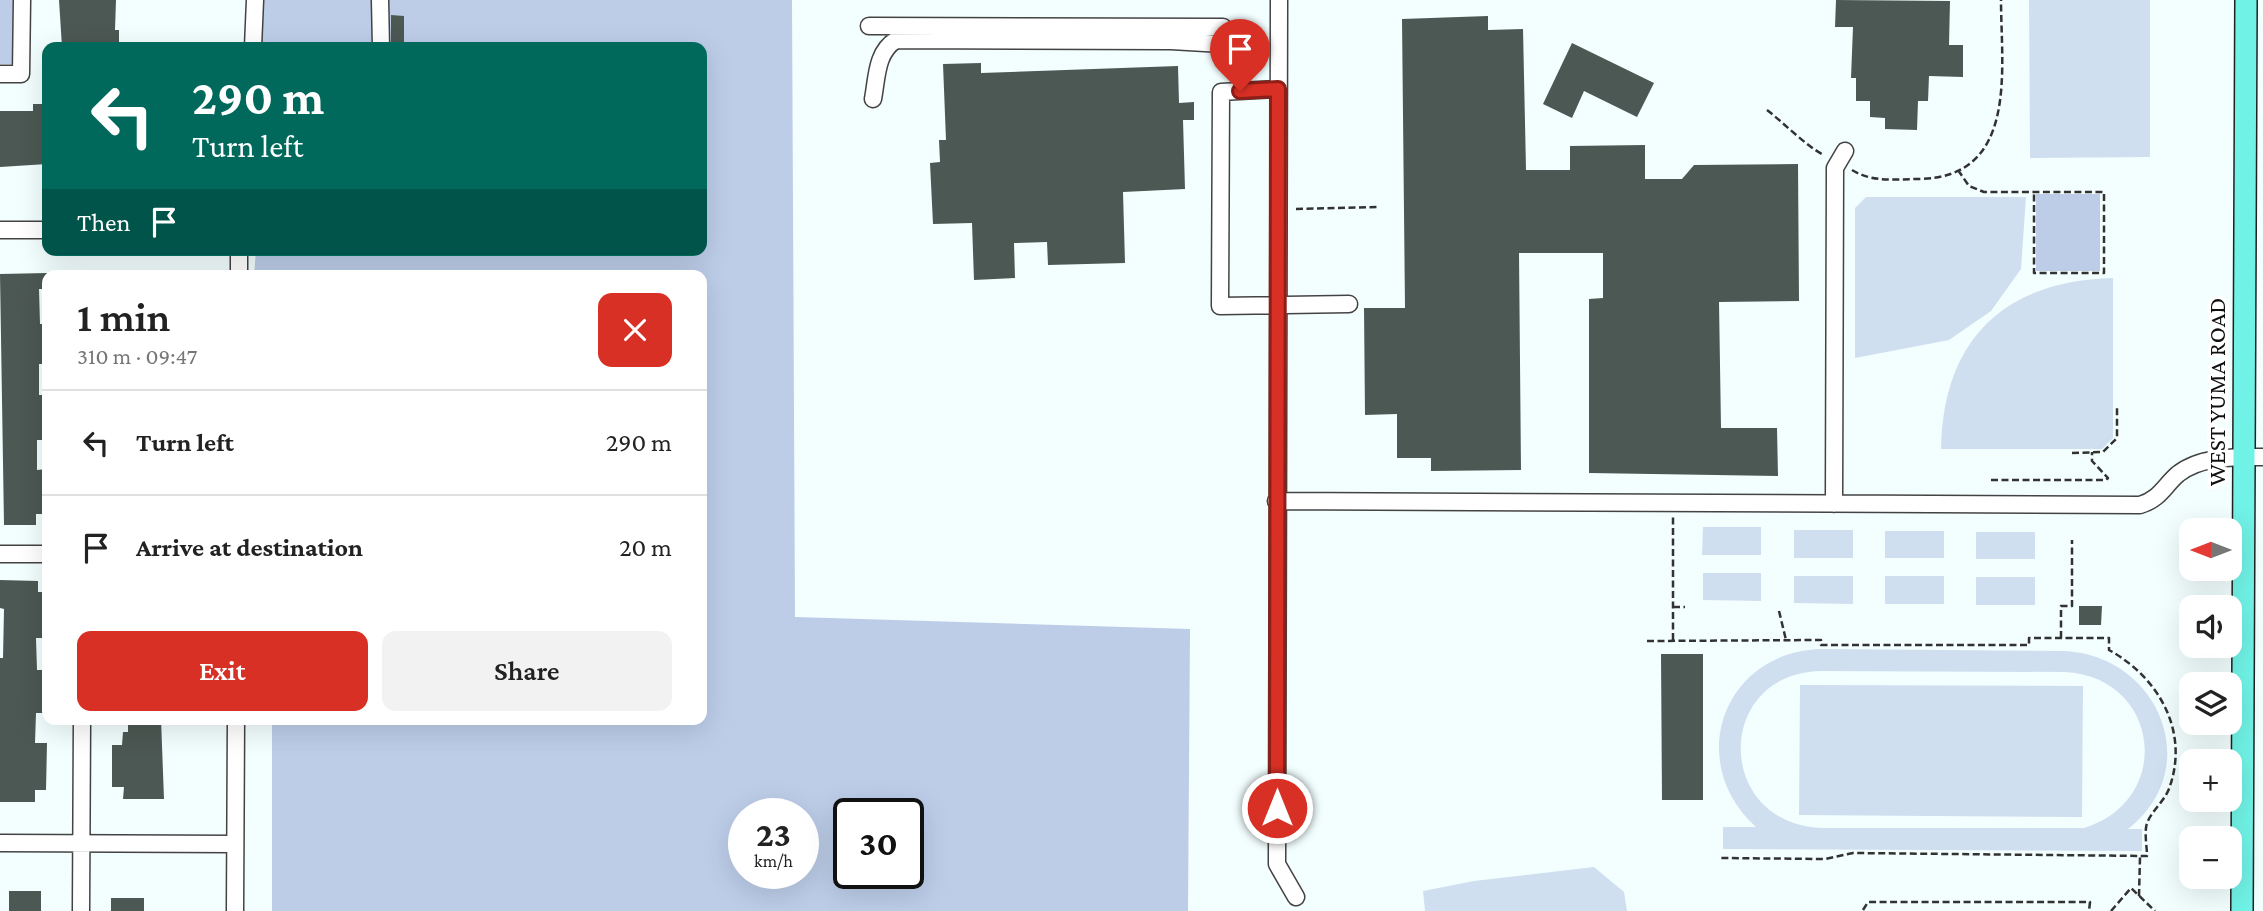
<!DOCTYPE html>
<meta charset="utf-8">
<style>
:root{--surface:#fff;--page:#f2f2f2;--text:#222;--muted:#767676;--line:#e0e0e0;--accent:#d93025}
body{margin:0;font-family:"Crimson Pro",serif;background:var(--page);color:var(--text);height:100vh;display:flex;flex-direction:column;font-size:26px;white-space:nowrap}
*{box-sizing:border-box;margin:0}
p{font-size:23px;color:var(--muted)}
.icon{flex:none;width:38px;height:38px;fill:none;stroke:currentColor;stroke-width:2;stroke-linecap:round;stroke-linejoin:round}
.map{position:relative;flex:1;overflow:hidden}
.sheet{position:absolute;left:42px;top:270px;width:665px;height:455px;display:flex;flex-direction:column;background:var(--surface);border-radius:14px;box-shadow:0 7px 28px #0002}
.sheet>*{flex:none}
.guide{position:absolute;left:42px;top:42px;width:665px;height:214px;border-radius:14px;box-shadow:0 7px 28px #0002;background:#00695c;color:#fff;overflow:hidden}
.needle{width:46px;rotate:270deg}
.controls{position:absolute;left:2179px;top:518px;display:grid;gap:14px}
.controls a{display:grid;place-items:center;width:63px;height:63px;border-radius:14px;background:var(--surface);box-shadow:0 7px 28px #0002;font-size:35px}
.speed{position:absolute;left:728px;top:798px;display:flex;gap:14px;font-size:35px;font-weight:700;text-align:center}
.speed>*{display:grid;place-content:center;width:91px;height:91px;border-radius:50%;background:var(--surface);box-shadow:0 7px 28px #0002;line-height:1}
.speed small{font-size:18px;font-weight:400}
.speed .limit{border:4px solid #111;border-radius:10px;background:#fff;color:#111}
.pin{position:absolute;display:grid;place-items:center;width:60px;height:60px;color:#fff;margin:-72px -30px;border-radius:50% 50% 50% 0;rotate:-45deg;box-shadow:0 0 7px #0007}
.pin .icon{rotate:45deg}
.me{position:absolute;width:77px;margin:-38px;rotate:0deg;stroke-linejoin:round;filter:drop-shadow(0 0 5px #0008)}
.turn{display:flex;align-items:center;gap:24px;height:147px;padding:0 35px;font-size:32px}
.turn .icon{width:91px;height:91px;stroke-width:2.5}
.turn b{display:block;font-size:49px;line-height:60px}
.then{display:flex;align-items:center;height:66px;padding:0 35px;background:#0003;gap:14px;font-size:26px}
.round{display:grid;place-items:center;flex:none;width:74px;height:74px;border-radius:14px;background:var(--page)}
.head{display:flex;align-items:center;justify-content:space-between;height:119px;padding:0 35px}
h1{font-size:42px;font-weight:600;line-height:52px}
.action{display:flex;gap:14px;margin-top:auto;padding:14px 35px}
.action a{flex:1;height:80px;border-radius:14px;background:var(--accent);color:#fff;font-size:28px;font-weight:600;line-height:80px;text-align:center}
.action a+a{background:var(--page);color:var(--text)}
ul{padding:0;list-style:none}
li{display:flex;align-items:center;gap:21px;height:105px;padding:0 35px;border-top:2px solid var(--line)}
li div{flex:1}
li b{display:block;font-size:26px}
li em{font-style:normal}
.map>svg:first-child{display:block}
.green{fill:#bdcde8;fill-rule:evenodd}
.pitch{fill:#cfdff0;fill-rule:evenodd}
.building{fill:#4c5853}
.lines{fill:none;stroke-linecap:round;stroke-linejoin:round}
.minor-casing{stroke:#434343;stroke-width:19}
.major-casing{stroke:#212121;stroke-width:24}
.path{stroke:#323232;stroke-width:2.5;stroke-dasharray:7 3.5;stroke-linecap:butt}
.minor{stroke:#fff;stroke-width:16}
.major{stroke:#70f2e6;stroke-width:21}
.route-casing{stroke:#8d1f18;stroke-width:18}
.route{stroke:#d93025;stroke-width:12}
.labels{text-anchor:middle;stroke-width:7;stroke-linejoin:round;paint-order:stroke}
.street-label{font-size:24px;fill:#101010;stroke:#fff}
</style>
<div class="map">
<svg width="2263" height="911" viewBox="0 0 2263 911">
<rect width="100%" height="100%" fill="#f3fefe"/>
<path class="green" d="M0,0h14l1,64h-15z
M255,0h537l3,617 395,12 -2,282h-916v-192h430v-444h-448l2,-25h446v-203h-449zM744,814h59v59h-59zM849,814h59v59h-59z
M2036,194h64v77h-64z"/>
<path class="pitch" d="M2029,0h121v157l-120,1z
M1866,197h160l-5,72 -30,42 -42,29 -94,18v-150z
M2113,278v160l-11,11h-161c2,-110 63,-168 172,-171z
M1703,527h58v28h-59z
M1794,530h59v28h-59z
M1885,531h59v27h-59z
M1976,532h59v27h-59z
M1703,573h58v28l-58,-1z
M1794,576h59v28l-59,-1z
M1885,576h59v28h-59z
M1976,577h59v28h-59z
M1821,649l244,2c94,5 141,117 63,178h14v22l-419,-2v-22h33c-72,-65 -33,-175 65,-178zM1821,671l243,1c96,4 111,128 20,156h-260c-110,-2 -111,-155 -3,-157z
M1800,685l283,1 -1,131 -283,-2z
M1594,867l30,25 3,19h-202l-2,-20 51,-10z"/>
<path class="building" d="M59,0h57l-1,30h4v17h-57z
M1836,0l114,1 -1,44h14v32l-34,-1 -1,25h-10l-1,29 -32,-1v-11l-15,-1v-16h-14v-23h-5l2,-51h-18z
M391,15l13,1v31h-13z
M1488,16v14l35,-1 3,141h44v-24l75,-1v34h37l12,-14 104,-1 1,137 -80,1 2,126h56l1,48 -189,-3v-174l14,-1v-45h-84l2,217 -90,1v-13h-34v-44l-32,1 -1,-107h41l-3,-289z
M1572,43l82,40 -17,34 -53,-26 -12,27 -29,-14z
M981,63v10l197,-7 1,37 15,-1v18h-11l2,69 -62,3 2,71 -77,2 -1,-23 -33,1 1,35 -41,2 -2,-57 -39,1 -3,-61 10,-1 -1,-22h7l-3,-76z
M33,104h14v60l-47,3v-56h33z
M47,273v16h-8l1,35h7v40h-8v31h8v45h-10v30l10,-1v45h-11v11h-32l-4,-251z
M0,580l38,1v11h9l-1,46h-10l1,32h10l-1,43h-10l-1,30h12l-1,47h-11v12h-35v-144h3l1,-49 -4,-1z
M2079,606h23l-1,19h-22z
M1661,654h42v146h-41z
M128,719h33l3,80h-41l1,-12h-12v-42h10l1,-13h5z
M9,891h32v20h-32z
M111,898h33v13h-33z"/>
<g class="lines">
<g class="minor-casing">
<path id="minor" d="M380,0l1,47
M1279,0l-2,864 19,33
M869,26l354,1
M253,47l2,-47
M0,74h21l1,-74
M1278,89l-57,3 -1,214 129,-2
M873,99c4,-21 3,-47 23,-59l275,1 51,3
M0,230h47
M239,275v-25
M1276,501l864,4c20,-6 24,-19 38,-31 22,-18 58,-17 85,-17
M1834,504l1,-336 10,-17
M0,554h47
M0,843l235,1
M81,911l1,-192
M235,911l1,-192"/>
</g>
<g class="major-casing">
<path id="major" d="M2242,911l4,-911"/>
</g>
<path class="path" d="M1767,110c17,13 40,37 57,45
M1852,170c21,13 44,9 68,9 99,-2 81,-111 81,-179
M1958,170l11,16 15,6h120v81h-70v-81
M1296,209l81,-2
M2072,453l31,-1 14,-14v-30
M1991,480h115l2,-2 -16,-17v-9
M1673,607h12
M1779,611l7,29
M2061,638v-32h11v-66
M1673,640v-123
M1647,641l174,-1v5h208v-7h80v12c49,27 80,80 61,136 -4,14 -18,24 -23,37 -3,9 0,24 0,33l-294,-3 -28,6 -106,-1
M2139,896l1,-39
M1863,910l5,-8h222l-1,9
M2111,911l20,-23 24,23"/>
<use href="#minor" class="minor"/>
<use href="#major" class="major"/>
</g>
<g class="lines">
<g class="route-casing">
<path id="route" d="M1240,91l38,-2 -1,719"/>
</g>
<use href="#route" class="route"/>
</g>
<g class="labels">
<g class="street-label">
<text transform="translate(2217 392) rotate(-90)" y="8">WEST YUMA ROAD</text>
</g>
</g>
</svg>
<div class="controls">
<a><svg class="needle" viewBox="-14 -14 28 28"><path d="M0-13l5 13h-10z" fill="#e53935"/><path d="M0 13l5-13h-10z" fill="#767676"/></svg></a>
<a><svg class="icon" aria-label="sound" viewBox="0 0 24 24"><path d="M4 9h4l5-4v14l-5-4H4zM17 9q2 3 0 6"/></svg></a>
<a><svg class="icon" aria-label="layers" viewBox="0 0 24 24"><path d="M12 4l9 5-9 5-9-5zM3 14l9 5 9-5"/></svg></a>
<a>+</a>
<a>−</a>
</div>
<div class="speed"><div>23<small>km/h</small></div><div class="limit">30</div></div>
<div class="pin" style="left:1240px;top:91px;background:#d93025"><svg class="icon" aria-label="arrive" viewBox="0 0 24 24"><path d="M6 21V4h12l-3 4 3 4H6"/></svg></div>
<svg class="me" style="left:1277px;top:808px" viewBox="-20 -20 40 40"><circle r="17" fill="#d93025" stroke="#fff" stroke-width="3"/><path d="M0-11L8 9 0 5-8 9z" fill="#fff"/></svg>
<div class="guide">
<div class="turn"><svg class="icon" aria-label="left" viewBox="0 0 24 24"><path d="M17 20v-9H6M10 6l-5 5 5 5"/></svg><div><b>290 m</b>Turn left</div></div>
<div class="then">Then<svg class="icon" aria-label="arrive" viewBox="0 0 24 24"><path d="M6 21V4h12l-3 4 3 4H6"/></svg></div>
</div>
<section class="sheet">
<div class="head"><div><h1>1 min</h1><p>310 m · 09:47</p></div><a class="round" style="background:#d93025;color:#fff"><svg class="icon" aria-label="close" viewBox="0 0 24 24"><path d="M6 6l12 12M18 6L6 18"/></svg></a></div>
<ul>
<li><svg class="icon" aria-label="left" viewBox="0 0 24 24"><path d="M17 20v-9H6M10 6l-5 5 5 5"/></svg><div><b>Turn left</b></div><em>290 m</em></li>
<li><svg class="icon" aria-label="arrive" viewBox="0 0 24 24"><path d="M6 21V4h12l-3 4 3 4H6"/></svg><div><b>Arrive at destination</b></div><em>20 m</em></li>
</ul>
<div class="action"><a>Exit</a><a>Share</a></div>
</section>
</div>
